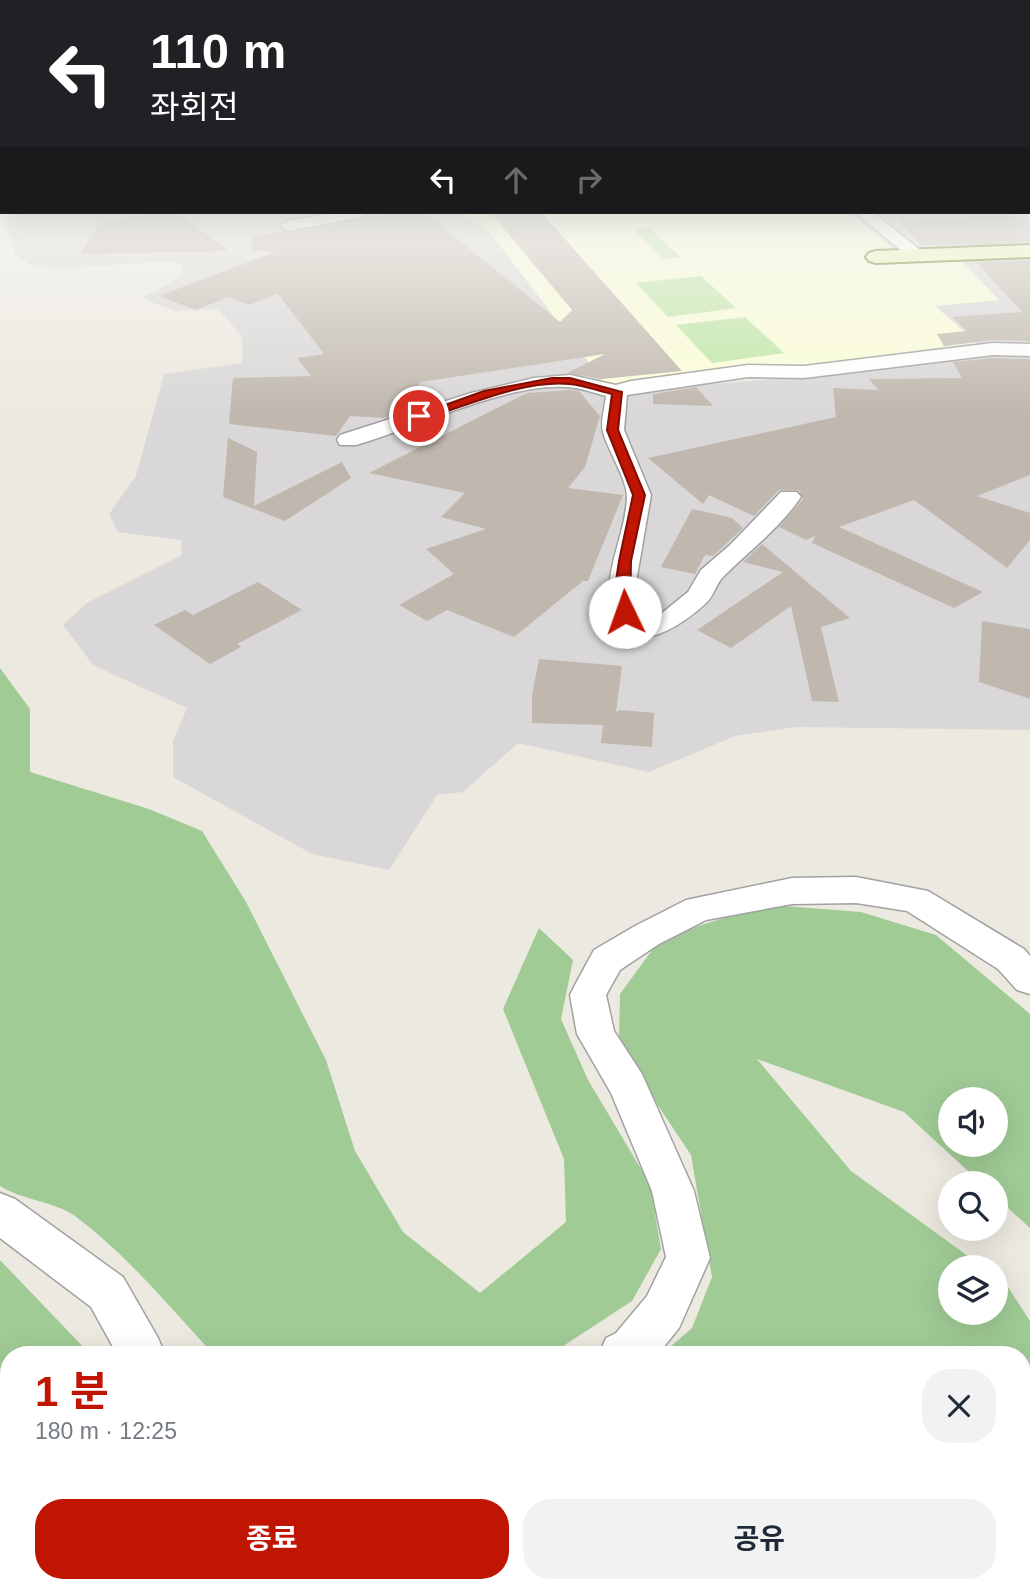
<!DOCTYPE html>
<html lang="ko">
<meta charset="utf-8">
<style>
:root{--surface:#fff;--page:#f2f2f3;--text:#1f2937;--muted:#747a83;--accent:#c11504}
body{margin:0;font-family:Arial,"Noto Sans KR",sans-serif;background:var(--page);color:var(--text);height:100vh;display:flex;flex-direction:column;font-size:26px;white-space:nowrap}
*{box-sizing:border-box;margin:0}
p{font-size:23px;color:var(--muted)}
.icon{flex:none;width:38px;height:38px;fill:none;stroke:currentColor;stroke-width:2;stroke-linecap:round;stroke-linejoin:round}
.map{position:relative;flex:1;overflow:hidden}
.drawer{position:absolute;left:0px;top:1346px;width:1031px;height:247px;display:flex;flex-direction:column;background:var(--surface);border-radius:28px 28px 0 0;box-shadow:0 7px 28px #0002}
.drawer>*{flex:none}
.banner{position:absolute;left:0px;top:0px;width:1031px;height:214px;box-shadow:0 7px 28px #0002;background:#202124;color:#fff;overflow:hidden}
.fabs{position:absolute;left:938px;top:1087px;display:grid;gap:14px}
.fabs a{display:grid;place-items:center;width:70px;height:70px;border-radius:50%;background:var(--surface);box-shadow:0 7px 28px #0002;font-size:35px}
.pin{position:absolute;display:grid;place-items:center;width:60px;height:60px;color:#fff;margin:-30px;border:4px solid #fff;border-radius:50%;box-shadow:0 2px 7px #0007}
.me{position:absolute;width:77px;margin:-38px;rotate:357deg;stroke-linejoin:round;filter:drop-shadow(0 0 5px #0008)}
.turn{display:flex;align-items:center;gap:24px;height:147px;padding:0 35px;font-size:32px}
.turn .icon{width:91px;height:91px;stroke-width:2.5}
.turn b{display:block;font-size:49px;line-height:60px}
.lanes{display:flex;align-items:center;height:66px;padding:0 35px;background:#0003;justify-content:center;gap:35px;direction:ltr}
.lanes .off{opacity:.35}
.round{display:grid;place-items:center;flex:none;width:74px;height:74px;border-radius:28px;background:var(--page)}
.overview{display:flex;align-items:center;justify-content:space-between;height:119px;padding:0 35px}
h1{font-size:42px;font-weight:700;line-height:52px;color:var(--accent)}
.cta{display:flex;gap:14px;margin-top:auto;padding:14px 35px}
.cta a{flex:1;height:80px;border-radius:28px;background:var(--accent);color:#fff;font-size:28px;font-weight:700;line-height:80px;text-align:center}
.cta a+a{background:var(--page);color:var(--text)}
.map>svg:first-child{display:block}
.residential{fill:#d9d7d7}
.education{fill:#fbfed7}
.grass{fill:#bfe7a5}
.forest{fill:#a0cb95;fill-rule:evenodd}
.building{fill:#c0b8af}
.lines{fill:none;stroke-linecap:round;stroke-linejoin:round}
.street-casing{stroke:#a1a1a1;stroke-width:3}
.secondary-casing{stroke:#586c06;stroke-width:4}
.street{fill:#fff;fill-rule:evenodd}
.secondary{fill:#eef8b2;fill-rule:evenodd}
.route{fill:#c11504;stroke:#7d0e03;stroke-width:2}
</style>
<div class="map">
<svg width="1030" height="1592" viewBox="0 0 1030 1592">
<rect width="100%" height="100%" fill="#ece9e0"/>
<path class="residential" d="M0,191l2,21h457l29,18 118,155 33,5 194,-16 147,-17 -4,-15 -41,-36 63,-6 -37,-40 69,-2v472l-234,-3 -61,9 -86,36 -131,-29 -55,49 -26,3 -48,75 -77,-16 -139,-77v-36l14,-33 -94,-43 -30,-40 24,-22 95,-48 -1,-15 -63,-8 -9,-18 27,-38 28,-102 79,-11 -1,-27 -24,-27 -43,2 -33,-13 39,-21 2,-11 -12,-5 -102,7 -35,-1 -19,-13 -15,-45z
M1030,191v57h-137l-44,-36h180z"/>
<path class="education" d="M459,212h390l59,49 53,-1 38,40 -64,6 41,36 -177,25 -30,-3 -163,21 -118,-155z"/>
<path class="grass" d="M650,228l30,29 -16,2 -30,-29z
M701,276l35,32 -68,9 -32,-34z
M745,317l39,36 -72,10 -36,-38z"/>
<path class="forest" d="M0,668l30,41v63l119,37 53,22 44,71 80,158 29,91 48,81 77,61 86,-71 -2,-63 -61,-150 36,-81 34,32 -12,59 27,61 62,104 11,65 -29,52 -81,53h-338c-43,-47 -86,-99 -138,-138 -19,-14 -53,-16 -75,-30z
M785,906l76,6 75,23 94,79v214l-34,-31v-14h-15l-77,-71 -147,-53 94,112 132,96h-33v45h46v-36l10,8 24,37v193l-8,10v-170h-360l30,-26 20,-51 -21,-122 -42,-63 -30,-54 1,-44 41,-56 72,-23zM950,1099h46v45h-46z
M0,1260l90,94h-81v230h965l-7,8h-967z"/>
<path class="building" d="M157,212h21l50,39 -147,3 15,-27 8,-5z
M394,212h30l136,110 12,-12 -82,-98h51l141,159 -80,8 -35,-6 38,-19 -185,28 -12,28 -24,8 -34,-2 -14,20 -107,-12 4,-46 78,-2 -14,-18 27,-4 -46,-60 -29,11 -20,-8 -33,13 -37,-14 118,-45h-24l-1,-14 31,-6 5,3z
M1030,216v26l-70,3h-40l-22,-26z
M1030,260v81l-37,-1 -49,6 -7,-12 30,-3 -15,-14 70,-5 -46,-50z
M993,358l37,1v116l-53,21 53,17v27l-23,28 -93,-68 -75,27 144,65 -29,16 -142,-65 3,-7 -9,4 -27,-13 24,-28 -4,-9h-20l-25,26 -45,-21 -6,9 -55,-46 188,-41 -3,-29 45,2 -9,-11 93,-1 -9,-16z
M696,387l17,19 -60,-2v-10z
M569,390l10,1 21,25 -15,51 -17,21 55,7 -35,86h-5l-69,56 -67,-27 -20,11 -28,-16 55,-31 -28,-25 60,-20 -45,-12 24,-24 -96,-20 158,-80z
M228,438l29,14 -3,54 88,-44 9,16 -66,43 -62,-24z
M692,509l40,9 11,10 -30,28 -8,-1 -10,19 -34,-7z
M762,544l88,74 -29,9 18,75 -27,-1 -21,-95 -60,42 -34,-18 86,-58 -40,-10z
M258,582l44,28 -65,34 4,3 -31,17 -56,-39 31,-15 8,5z
M982,621l48,8v70l-51,-17z
M539,659l83,7 -6,46 4,-2 34,3 -2,34 -51,-4 2,-18 -71,-2v-28z"/>
<g class="lines">
<g class="street-casing">
<path id="street" d="M337,212h32l-8,5 -73,14 -8,-5 8,-5z
M855,212h18l52,42 -9,5 -6,-1z
M993,343l37,1v12l-37,-1 -189,23 -56,-1 -121,18 -3,35 27,65 -16,93 3,24 6,8 18,-7 26,-21 13,-22 29,-25 51,-53h16l4,5c-21,31 -52,54 -78,80 -7,7 -9,19 -17,26 -23,22 -79,60 -94,9 -11,-38 14,-77 15,-115 0,-18 -19,-46 -24,-65 -3,-10 2,-25 3,-36 -14,-4 -28,-9 -42,-9 -59,-3 -149,41 -208,58h-16l-3,-5 3,-5 131,-42 63,-15 36,-3 46,10 15,-4 117,-16 56,1z
M856,877l72,14 96,58 6,7v38l-13,-4 -19,-21 -91,-58 -51,-8 -64,1 -86,16 -47,24 -39,26 -14,25 8,36 28,43 52,117 16,67 -31,70 -21,26h-59l7,-16 10,-5 31,-37 19,-39 -14,-66 -41,-98 -34,-59 -7,-39 5,-10 19,-35 41,-24 51,-26 106,-22z
M0,1193l15,6 108,78 35,61 7,16h-48l-26,-47 -91,-69z"/>
</g>
<g class="secondary-casing">
<path id="secondary" d="M1030,245v12l-154,6 -7,-2 -3,-4 3,-4 7,-2z"/>
</g>
<use href="#street" class="street"/>
<use href="#secondary" class="secondary"/>
</g>
<linearGradient id="sky" x2="0" y2="1"><stop stop-color="#8bbce2"/><stop offset="0.46" stop-color="#f6f5f1"/><stop offset="1" stop-color="#f6f5f1" stop-opacity="0"/></linearGradient>
<rect width="1030" height="414" fill="url(#sky)"/>
<path class="route" d="M552,378h18l52,14 -4,38 27,65 -14,66 -1,53 -5,2 -7,-4 -3,-24 4,-27 14,-66 -26,-65 5,-36c-14,-3 -29,-9 -43,-10 -48,-4 -104,23 -150,36l-5,-4 70,-25z"/>
</svg>
<div class="fabs">
<a><svg class="icon" aria-label="sound" viewBox="0 0 24 24"><path d="M4 9h4l5-4v14l-5-4H4zM17 9q2 3 0 6"/></svg></a>
<a><svg class="icon" aria-label="search" viewBox="0 0 24 24"><circle cx="10" cy="10" r="6"/><path d="M15 15l6 6"/></svg></a>
<a><svg class="icon" aria-label="layers" viewBox="0 0 24 24"><path d="M12 4l9 5-9 5-9-5zM3 14l9 5 9-5"/></svg></a>
</div>
<div class="pin" style="left:419px;top:416px;background:#d93025"><svg class="icon" aria-label="arrive" viewBox="0 0 24 24"><path d="M6 21V4h12l-3 4 3 4H6"/></svg></div>
<svg class="me" style="left:625px;top:612px" viewBox="-20 -20 40 40"><circle r="19" fill="#fff"/><path d="M0-13L10 11 0 6-10 11z" fill="#c11504"/></svg>
<div class="banner">
<div class="turn"><svg class="icon" aria-label="left" viewBox="0 0 24 24"><path d="M17 20v-9H6M10 6l-5 5 5 5"/></svg><div><b>110 m</b>좌회전</div></div>
<div class="lanes"><svg class="icon" aria-label="left" viewBox="0 0 24 24"><path d="M17 20v-9H6M10 6l-5 5 5 5"/></svg><svg class="icon off" aria-label="ahead" viewBox="0 0 24 24"><path d="M12 20V5M6 11l6-6 6 6"/></svg><svg class="icon off" aria-label="right" viewBox="0 0 24 24"><path d="M7 20v-9h11M14 6l5 5-5 5"/></svg></div>
</div>
<section class="drawer">
<div class="overview"><div><h1>1 분</h1><p>180 m · 12:25</p></div><a class="round"><svg class="icon" aria-label="close" viewBox="0 0 24 24"><path d="M6 6l12 12M18 6L6 18"/></svg></a></div>
<div class="cta"><a>종료</a><a>공유</a></div>
</section>
</div>
